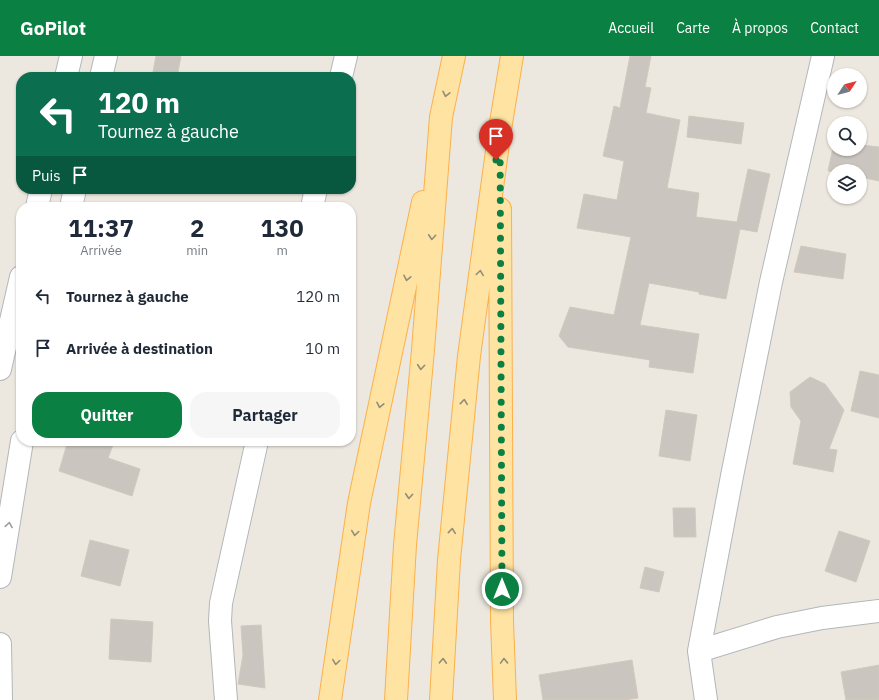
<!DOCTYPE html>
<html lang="fr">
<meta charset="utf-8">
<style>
:root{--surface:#fff;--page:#f6f6f7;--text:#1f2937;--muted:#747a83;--accent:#0b8043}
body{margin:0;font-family:"IBM Plex Sans",sans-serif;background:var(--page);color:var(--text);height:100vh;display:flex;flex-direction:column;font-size:15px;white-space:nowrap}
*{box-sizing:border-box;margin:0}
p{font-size:13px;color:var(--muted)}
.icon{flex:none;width:22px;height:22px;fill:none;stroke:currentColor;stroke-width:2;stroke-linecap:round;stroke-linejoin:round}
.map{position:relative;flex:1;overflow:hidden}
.sheet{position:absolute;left:16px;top:146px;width:340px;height:244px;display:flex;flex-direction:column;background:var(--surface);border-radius:16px;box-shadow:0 1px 3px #0004}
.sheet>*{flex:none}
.banner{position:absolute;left:16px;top:16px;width:340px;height:122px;border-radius:16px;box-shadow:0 1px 3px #0004;background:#0b6e4f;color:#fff;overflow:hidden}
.needle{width:26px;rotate:54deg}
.fabs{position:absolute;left:827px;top:12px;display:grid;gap:8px}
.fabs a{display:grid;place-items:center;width:40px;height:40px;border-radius:50%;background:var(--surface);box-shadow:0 1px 3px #0004;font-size:20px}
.pin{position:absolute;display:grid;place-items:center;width:34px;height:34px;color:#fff;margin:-41px -17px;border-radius:50% 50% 50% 0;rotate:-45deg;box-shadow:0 0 4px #0007}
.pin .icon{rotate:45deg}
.me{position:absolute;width:44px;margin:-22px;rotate:0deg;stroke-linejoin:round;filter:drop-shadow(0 0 3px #0008)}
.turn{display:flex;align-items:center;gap:14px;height:84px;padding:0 16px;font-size:18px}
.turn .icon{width:52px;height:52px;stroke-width:2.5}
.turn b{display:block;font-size:28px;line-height:34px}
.then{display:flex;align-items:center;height:38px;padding:0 16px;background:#0003;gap:8px;font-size:15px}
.eta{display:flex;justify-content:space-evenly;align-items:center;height:68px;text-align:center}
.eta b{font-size:24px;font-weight:700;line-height:28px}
.action{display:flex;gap:8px;margin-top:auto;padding:8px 16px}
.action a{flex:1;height:46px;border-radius:16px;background:var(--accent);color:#fff;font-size:16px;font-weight:700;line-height:46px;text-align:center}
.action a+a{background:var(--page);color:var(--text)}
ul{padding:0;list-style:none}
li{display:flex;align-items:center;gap:12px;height:52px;padding:0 16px}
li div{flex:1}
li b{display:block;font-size:15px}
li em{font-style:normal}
header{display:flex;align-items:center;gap:24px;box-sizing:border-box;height:56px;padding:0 20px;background:var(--accent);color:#fff}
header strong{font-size:19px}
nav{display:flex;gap:22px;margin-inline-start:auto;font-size:14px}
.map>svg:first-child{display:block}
.building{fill:#cac5be;stroke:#d2c8bd}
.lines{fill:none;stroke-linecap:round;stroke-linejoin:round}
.street-casing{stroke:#b2b7bb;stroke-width:24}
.primary-casing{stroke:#fcb049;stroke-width:24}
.street{stroke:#fff;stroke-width:22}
.primary{stroke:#ffe3a2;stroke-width:22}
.oneway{stroke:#928d78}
.oneway2{stroke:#9b9ea1}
.route{stroke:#0b8043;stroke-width:7;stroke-dasharray:0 12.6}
</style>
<header>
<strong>GoPilot</strong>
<nav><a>Accueil</a><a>Carte</a><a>À propos</a><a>Contact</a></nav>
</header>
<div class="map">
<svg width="879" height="644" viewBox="0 0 879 644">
<rect width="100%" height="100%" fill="#ede8df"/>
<path class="building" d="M156,0h25l-4,21h-25z
M630,0h21l-6,31 6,1 -5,25 34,7 -13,68 32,5 -3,24 41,5 11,-53 22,5 -13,58 -17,-3 -14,70 -27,-5v-2l-50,-9 -9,42 59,9 -6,39 -44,-6 1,-7 -82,-13 -9,-11 11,-29 44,8 17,-78 -54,-9 7,-34 33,6 7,-39 -21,-5 11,-50 6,2z
M689,60l55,7 -3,21 -54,-7z
M860,83l2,1 -1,5 18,2v34l-19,-4v-6l-26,1 -6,-1 6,-28v6h26z
M801,190l45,8 -3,25 -49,-7z
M860,315l19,4v43l-28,-7z
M810,321l15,7 19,26 -15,39 8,1 -4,22 -40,-8 8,-43 -10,-14 -1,-15z
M666,354l31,5 -7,46 -31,-5z
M68,385h33l12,4 -5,13 32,11 -8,27 -73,-25z
M673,452h22l1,29h-22z
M839,475l31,10 -14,41 -31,-11z
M90,484l39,10 -9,36 -39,-10z
M645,511l19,5 -5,20 -19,-4z
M111,563l42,3 -2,40 -42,-3z
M261,569l4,63 -27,-4 5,-29 -2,-29z
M632,604l6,38 -14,2h-81l-4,-25z
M879,609v35h-33l-5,-28z"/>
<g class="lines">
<g class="street-casing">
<path id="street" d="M66,21l5,-21
M101,21l5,-21
M341,21l5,-21
M37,151l4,-18
M71,151l4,-18
M312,151l4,-18
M0,313l21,-92
M0,521l22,-136
M0,588l1,56
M699,595l78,-24 45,-9 57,-7
M226,644l-6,-79 1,-18 36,-162
M706,644l-7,-49 33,-175 39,-194 52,-226"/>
</g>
<g class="primary-casing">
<path id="primary" d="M500,153l2,412 3,79
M330,644l29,-197 64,-301
M396,644l9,-155 18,-195 18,-233 13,-61
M441,644l8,-140 20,-204 31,-227 12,-73"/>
</g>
<use href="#street" class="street"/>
<use href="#primary" class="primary"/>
</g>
<defs><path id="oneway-chevron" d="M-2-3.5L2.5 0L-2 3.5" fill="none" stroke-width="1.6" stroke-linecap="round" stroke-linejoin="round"/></defs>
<g class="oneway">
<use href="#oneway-chevron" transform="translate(446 38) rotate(102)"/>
<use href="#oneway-chevron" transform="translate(432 181) rotate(94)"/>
<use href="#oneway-chevron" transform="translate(480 217) rotate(-82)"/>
<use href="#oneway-chevron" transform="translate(407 222) rotate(102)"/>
<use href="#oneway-chevron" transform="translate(421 311) rotate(95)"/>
<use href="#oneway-chevron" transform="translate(464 346) rotate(-84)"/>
<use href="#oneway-chevron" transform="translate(380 349) rotate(102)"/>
<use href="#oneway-chevron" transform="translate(409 440) rotate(95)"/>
<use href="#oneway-chevron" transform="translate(452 475) rotate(-84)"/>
<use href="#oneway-chevron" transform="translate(355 477) rotate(98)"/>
<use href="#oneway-chevron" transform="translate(443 605) rotate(-87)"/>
<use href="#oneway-chevron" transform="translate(504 605) rotate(-92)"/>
<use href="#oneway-chevron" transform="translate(336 606) rotate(98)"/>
</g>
<use class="oneway2" href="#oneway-chevron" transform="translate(9 469) rotate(-81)"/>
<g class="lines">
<path class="route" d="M496,104l4,-30 2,459"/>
</g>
</svg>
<div class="fabs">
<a><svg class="needle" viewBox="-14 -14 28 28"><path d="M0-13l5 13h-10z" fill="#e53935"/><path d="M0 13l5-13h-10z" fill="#747a83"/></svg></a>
<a><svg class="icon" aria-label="search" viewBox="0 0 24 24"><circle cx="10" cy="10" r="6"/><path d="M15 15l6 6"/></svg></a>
<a><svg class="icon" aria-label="layers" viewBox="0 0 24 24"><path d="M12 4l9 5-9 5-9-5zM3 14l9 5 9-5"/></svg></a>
</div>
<div class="pin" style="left:496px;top:104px;background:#d93025"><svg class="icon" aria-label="arrive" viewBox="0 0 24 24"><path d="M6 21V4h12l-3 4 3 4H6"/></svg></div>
<svg class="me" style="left:502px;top:533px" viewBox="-20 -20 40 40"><circle r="17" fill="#0b8043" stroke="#fff" stroke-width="3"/><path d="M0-11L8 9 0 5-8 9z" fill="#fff"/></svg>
<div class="banner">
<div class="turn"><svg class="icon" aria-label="left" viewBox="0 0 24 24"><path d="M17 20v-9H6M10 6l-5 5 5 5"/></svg><div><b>120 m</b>Tournez à gauche</div></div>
<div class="then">Puis<svg class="icon" aria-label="arrive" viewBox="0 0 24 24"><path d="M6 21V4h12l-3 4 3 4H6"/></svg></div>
</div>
<section class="sheet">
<div class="eta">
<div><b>11:37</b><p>Arrivée</p></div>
<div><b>2</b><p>min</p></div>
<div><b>130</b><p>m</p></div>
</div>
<ul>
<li><svg class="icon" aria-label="left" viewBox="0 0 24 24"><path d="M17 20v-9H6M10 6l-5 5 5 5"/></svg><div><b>Tournez à gauche</b></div><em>120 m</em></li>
<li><svg class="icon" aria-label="arrive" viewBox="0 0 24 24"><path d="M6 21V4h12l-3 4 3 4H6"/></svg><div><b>Arrivée à destination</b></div><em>10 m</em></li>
</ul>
<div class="action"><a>Quitter</a><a>Partager</a></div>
</section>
</div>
